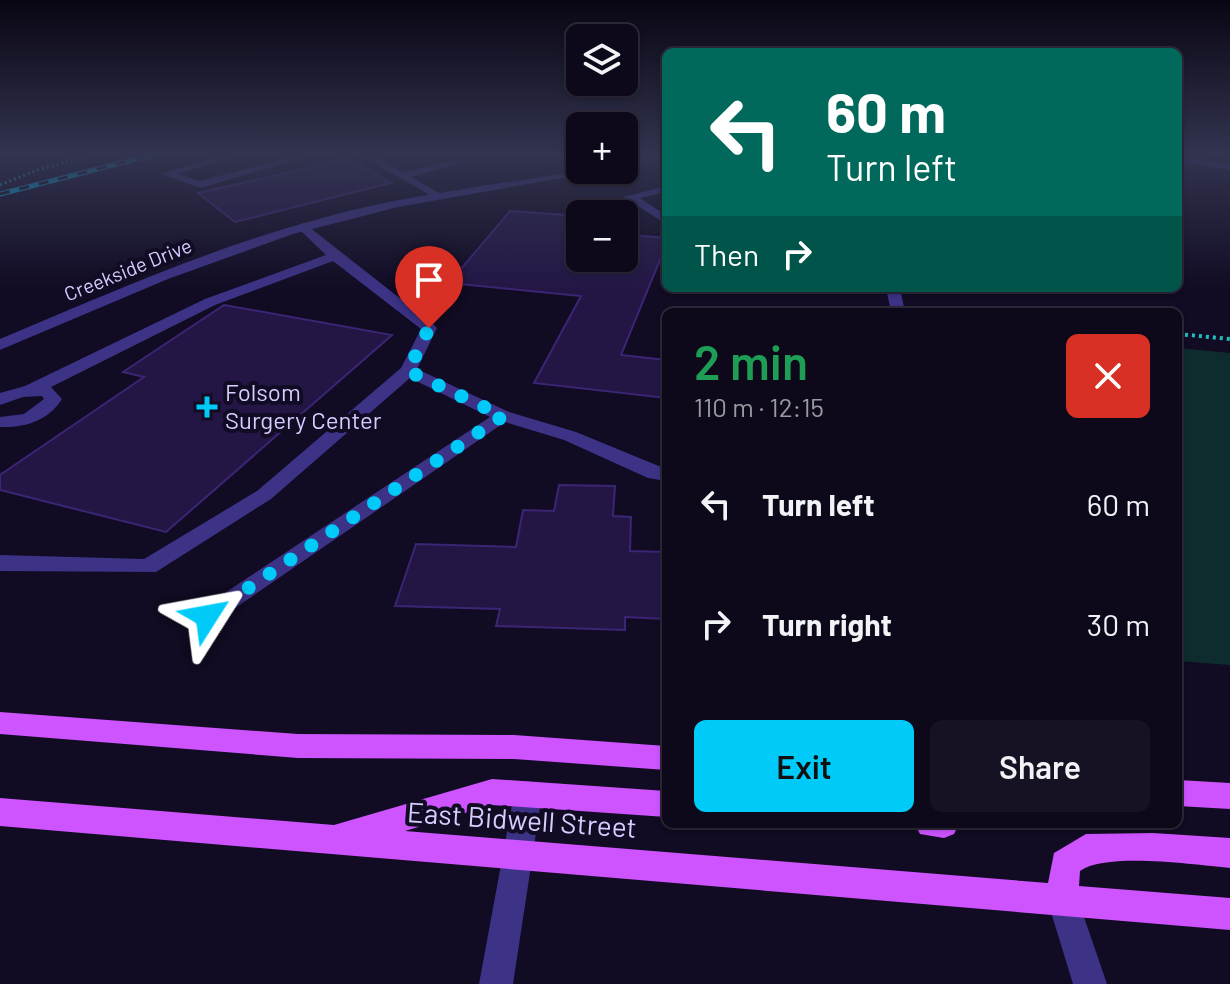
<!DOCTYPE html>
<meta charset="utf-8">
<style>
:root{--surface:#0d081a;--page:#161123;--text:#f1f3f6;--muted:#9a9aa2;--line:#2d2939;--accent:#00cbf8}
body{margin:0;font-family:Barlow,sans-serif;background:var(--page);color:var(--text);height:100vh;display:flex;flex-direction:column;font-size:30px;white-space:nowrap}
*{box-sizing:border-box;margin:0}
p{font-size:26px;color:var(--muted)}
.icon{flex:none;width:44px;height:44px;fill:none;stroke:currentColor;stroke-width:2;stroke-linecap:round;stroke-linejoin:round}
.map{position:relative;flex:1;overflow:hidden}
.panel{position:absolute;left:662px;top:308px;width:520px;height:520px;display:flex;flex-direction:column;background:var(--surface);border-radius:12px;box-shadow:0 2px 6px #0004,0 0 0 2px var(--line)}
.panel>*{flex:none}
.banner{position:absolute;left:662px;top:48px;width:520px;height:244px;border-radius:12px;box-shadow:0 2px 6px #0004,0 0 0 2px var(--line);background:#00695c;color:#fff;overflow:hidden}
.buttons{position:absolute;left:566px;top:24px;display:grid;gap:16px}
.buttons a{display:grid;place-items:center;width:72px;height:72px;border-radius:12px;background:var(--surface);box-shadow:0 2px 6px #0004,0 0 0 2px var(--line);font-size:40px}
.pin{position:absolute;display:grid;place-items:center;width:68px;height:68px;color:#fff;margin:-82px -34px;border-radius:50% 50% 50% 0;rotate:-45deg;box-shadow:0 0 8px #0007}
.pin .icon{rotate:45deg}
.me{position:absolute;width:88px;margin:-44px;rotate:56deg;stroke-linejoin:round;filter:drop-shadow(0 0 6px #0008)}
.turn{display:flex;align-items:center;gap:28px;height:168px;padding:0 32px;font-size:36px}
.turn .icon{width:104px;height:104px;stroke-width:2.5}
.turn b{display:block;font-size:56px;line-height:68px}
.then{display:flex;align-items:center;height:76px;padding:0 32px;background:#0003;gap:16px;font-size:30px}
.round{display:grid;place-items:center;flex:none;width:84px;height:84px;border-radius:12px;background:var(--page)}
.summary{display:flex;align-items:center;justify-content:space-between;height:136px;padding:0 32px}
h1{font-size:48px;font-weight:600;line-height:60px;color:#1e9e55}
.primary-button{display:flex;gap:16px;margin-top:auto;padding:16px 32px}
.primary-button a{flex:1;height:92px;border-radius:12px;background:var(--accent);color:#111;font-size:32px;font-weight:600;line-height:92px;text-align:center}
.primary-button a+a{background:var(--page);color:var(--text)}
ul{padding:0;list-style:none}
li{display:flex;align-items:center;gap:24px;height:120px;padding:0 32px}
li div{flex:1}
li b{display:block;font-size:30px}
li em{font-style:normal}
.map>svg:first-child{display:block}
.green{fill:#0e2c2d}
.building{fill:#231645;stroke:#3b2574;stroke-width:2}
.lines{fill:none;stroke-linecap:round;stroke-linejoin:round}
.path-far1{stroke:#22bbbe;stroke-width:3;stroke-dasharray:2 3;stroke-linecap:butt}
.path{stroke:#22bbbe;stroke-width:4;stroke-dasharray:3 4;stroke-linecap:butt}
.service{fill:#3c3286;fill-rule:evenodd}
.minor{fill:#3c3286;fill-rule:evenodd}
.primary{fill:#cd54ff;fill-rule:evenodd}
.rail-casing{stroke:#00cbf8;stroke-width:5}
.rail{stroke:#110b23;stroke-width:3;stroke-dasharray:10;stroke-linecap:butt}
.route{stroke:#00cbf8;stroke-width:14;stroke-dasharray:0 25.2}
.poi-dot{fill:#00cbf8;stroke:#110b23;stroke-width:3}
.labels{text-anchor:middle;stroke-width:8;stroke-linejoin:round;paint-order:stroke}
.far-street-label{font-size:20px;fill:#d7cdff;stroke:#110b23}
.poi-label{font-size:24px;fill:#d7cdff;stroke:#110b23;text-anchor:start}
.near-street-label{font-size:28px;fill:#d7cdff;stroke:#110b23}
</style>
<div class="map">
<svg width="1230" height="984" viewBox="0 0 1230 984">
<rect width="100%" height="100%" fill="#110b23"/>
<path class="green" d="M1178,348l52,5v312l-52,-4z"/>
<path class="building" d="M348,159l43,24 -156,39 -37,-29z
M510,211l70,5v42h44v-20l6,-3 36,3v7l-45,110 45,5v38l-132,-15 47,-87 -132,-13z
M224,305l168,30 -226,197 -166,-42v-15l144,-98 -21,-5z
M559,485l56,1 -2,30 18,1 -1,34 36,1v67l-41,-2v13l-129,-4 4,-17 -105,-3 21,-62 100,3 7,-37 31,1z"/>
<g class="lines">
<path class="path-far1" d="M0,185l40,-16 59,-15"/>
<path class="path" d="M1178,334l52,5"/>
<path class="service" d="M225,154h14l-61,20 22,7 102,-27h15l-117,34 -38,-14z
M358,154h12l33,18 53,-12 5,3 -50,14 30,17 2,2 -6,3z
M1178,155l52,9v6l-52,-9z
M666,186v6l-26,6 26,17v9l-42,-27z
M304,223l130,102 3,3 -20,41 92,43 67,20 90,37v12l-18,-3 -84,-38 -59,-18 -290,200 -8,3 -8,-3 -4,-6 4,-6 291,-193 -80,-39 -139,121 -115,73 -156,-1v-16l144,4 113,-68 144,-123 20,-39 -88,-68 -118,44 -164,82 11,12c-14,22 -37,29 -62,28v-10l24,-3 20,-15 -2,-3 -19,1 -23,8v-12l25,-7 180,-87 121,-44 -26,-25v-6z
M528,781l10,4 4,9 -29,190h-34l35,-190 4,-9z
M1063,883l11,5 33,96h-34l-26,-85 5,-11z"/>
<path class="minor" d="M656,154h10v3l-42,11v-6z
M584,170h23l-209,37 -105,27 -125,45 -168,71v-11c107,-45 213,-92 326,-122 84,-23 172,-32 258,-47z
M886,288h14l5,24h-14z"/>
<path class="primary" d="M0,712l298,22 216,1 152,11v24l-152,-11 -216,-1 -298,-24z
M492,779l174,12v26l-174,-12 -87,26 643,52 6,-30 32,-19 67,-1 77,5v30c-35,-3 -123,-16 -150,3l-1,15 151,12v32l-1230,-104v-28l334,27z
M1178,780l52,3v26l-52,-3z
M915,824h44l-5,10 -10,4 -24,-4z"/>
<g class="rail-casing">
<path id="rail" d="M0,194l156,-40"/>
</g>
<use href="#rail" class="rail"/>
</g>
<linearGradient id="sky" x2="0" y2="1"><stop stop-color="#090613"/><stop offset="0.53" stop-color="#323450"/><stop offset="1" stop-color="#323450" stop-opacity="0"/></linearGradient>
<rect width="1230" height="291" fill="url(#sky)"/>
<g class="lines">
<path class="route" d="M207,616l296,-200 -95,-45 21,-43"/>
</g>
<path class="poi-dot" d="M203 395h8v8h8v8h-8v8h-8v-8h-8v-8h8z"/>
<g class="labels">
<g class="far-street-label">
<text transform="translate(128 270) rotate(-22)" y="7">Creekside Drive</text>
</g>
<g class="poi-label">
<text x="225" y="401">Folsom<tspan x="225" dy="28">Surgery Center</tspan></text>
</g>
<g class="near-street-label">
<text transform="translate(522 820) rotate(4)" y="10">East Bidwell Street</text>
</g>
</g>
</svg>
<div class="buttons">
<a><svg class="icon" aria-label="layers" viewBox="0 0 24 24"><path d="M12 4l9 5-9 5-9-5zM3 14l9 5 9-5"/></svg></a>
<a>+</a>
<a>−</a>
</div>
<div class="pin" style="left:429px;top:328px;background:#d93025"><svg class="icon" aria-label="arrive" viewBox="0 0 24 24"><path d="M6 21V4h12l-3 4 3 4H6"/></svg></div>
<svg class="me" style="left:207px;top:616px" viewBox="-20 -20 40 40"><path d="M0-17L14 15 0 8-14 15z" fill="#00cbf8" stroke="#fff" stroke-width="4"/></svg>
<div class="banner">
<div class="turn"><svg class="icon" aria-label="left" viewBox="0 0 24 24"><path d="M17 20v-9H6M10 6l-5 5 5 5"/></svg><div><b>60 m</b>Turn left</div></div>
<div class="then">Then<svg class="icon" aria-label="right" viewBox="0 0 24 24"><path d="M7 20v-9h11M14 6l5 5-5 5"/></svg></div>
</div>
<section class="panel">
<div class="summary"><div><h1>2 min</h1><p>110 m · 12:15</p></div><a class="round" style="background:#d93025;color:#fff"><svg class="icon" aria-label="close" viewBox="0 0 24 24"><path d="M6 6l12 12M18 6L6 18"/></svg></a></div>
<ul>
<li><svg class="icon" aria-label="left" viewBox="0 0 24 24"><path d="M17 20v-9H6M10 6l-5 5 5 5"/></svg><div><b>Turn left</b></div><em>60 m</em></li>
<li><svg class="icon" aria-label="right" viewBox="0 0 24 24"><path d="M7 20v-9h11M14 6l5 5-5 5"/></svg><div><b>Turn right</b></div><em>30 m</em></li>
</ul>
<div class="primary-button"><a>Exit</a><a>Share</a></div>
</section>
</div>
